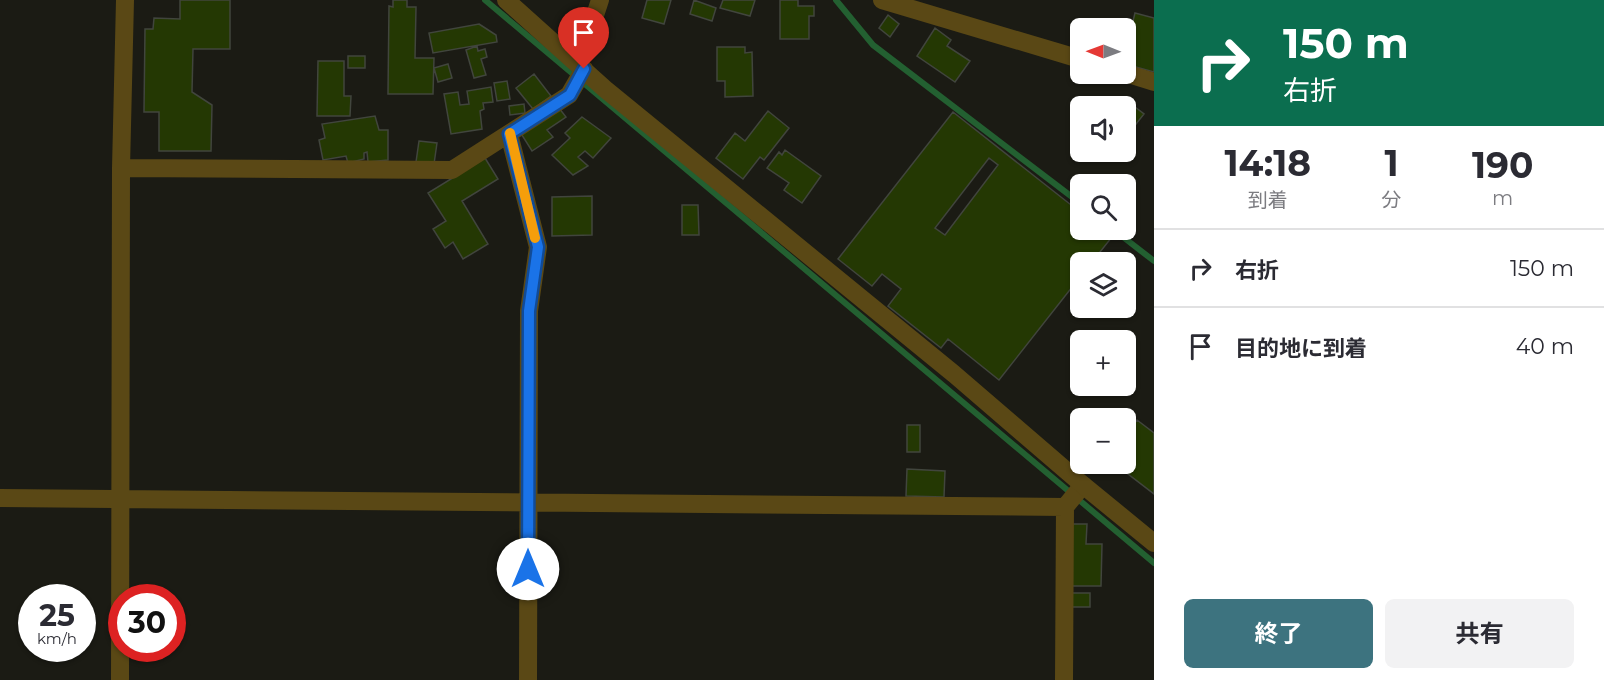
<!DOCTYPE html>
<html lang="ja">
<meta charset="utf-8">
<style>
:root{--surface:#fff;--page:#f2f2f3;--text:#2b2b33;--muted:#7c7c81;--line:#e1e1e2;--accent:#3d737f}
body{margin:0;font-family:Montserrat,"Noto Sans JP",sans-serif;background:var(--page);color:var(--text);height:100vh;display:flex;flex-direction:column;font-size:22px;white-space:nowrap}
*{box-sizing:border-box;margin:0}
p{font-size:20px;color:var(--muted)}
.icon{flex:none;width:33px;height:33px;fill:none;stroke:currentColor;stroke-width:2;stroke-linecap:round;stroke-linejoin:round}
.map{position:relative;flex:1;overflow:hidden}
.panel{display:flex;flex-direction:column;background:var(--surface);width:450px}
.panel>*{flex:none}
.banner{background:#0b6e4f;color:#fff;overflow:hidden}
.needle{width:39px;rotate:271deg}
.buttons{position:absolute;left:1070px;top:18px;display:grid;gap:12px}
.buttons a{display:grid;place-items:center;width:66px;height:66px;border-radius:9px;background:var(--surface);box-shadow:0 2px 4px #0004;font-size:30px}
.speed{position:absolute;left:18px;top:584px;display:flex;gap:12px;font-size:30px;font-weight:700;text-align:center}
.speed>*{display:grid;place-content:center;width:78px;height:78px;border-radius:50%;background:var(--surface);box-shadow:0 2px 4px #0004;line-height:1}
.speed small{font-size:15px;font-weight:400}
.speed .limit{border:9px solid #d22;background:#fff;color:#111}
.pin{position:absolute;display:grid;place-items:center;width:51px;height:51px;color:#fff;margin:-62px -26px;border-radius:50% 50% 50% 0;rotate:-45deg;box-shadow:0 0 6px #0007}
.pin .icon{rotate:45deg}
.me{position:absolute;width:66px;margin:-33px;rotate:0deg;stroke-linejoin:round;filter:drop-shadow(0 0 4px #0008)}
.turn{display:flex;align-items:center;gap:21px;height:126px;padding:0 30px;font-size:27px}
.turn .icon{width:78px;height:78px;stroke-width:2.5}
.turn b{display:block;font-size:42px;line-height:51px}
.eta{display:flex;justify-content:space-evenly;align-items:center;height:102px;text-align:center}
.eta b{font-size:36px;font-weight:700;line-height:42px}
.action{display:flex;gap:12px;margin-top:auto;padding:12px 30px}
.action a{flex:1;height:69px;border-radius:9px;background:var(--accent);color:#fff;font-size:24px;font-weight:700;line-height:69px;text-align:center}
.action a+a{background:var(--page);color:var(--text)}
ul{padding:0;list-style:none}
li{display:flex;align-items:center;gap:18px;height:78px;padding:0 30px;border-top:2px solid var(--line)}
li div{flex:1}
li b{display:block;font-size:22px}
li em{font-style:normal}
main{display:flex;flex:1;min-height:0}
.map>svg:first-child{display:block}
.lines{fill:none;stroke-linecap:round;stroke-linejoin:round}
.stream{stroke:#236031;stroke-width:6}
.building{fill:#243803;stroke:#41453d;stroke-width:1.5;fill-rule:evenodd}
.minor{stroke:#5a4815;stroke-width:18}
.tertiary{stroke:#5a4815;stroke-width:18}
.route-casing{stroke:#114b97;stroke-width:15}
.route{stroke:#1a73e8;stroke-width:10}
.slow{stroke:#f59e0b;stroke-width:10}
</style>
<main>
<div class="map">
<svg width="1154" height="680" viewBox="0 0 1154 680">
<rect width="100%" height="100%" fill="#1b1b14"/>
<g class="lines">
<path class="stream" d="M485,0l669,563
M836,0l37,45 207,158
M1114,230l40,31"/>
</g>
<path class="building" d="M180,0h50v49h-37l-1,43 20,13 -1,46h-52v-39h-15l1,-83h8l1,-11 26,1z
M393,0h14v7h9l-1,51h19l-1,36h-45l1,-88 4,1z
M647,0h24l-7,24 -22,-6z
M694,0l22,8 -4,13 -22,-7z
M723,0h32l-5,16 -30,-8z
M780,0h18v6h16v10h-5v23h-29z
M1135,13l19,5v54l-29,-8v-33l5,2z
M888,15l11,9 -9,13 -11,-9z
M479,24l17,11 1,7 -64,11 -4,-20z
M935,28l16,12 -4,6 23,15 -15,21 -38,-26z
M477,46l1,5 7,-2 2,8 -6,2 5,16 -12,3 -8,-28z
M717,47h28v6l7,-1 1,44 -28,1v-16h-8z
M348,56h17v12h-17z
M318,61h26v35h7l-1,20h-33z
M448,64l4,14 -14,4 -4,-14z
M534,74l17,22 -18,13 -17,-21z
M507,81l3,18 -13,2 -3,-18z
M491,87l2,15 -10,1 1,6 -4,2 2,18 -31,5 -7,-40 14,-2 2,13 9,-1 -2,-13z
M1122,97l22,17 -19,24v-32h-11z
M524,104l1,9 -15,2 -1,-9z
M559,108l7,9 -19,13 6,7 -21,14 -12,-19z
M768,111l21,17 -25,32 -4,-3 -17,22 -27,-21 19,-25 10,8z
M953,112l127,100v18h22l10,7 -20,25h-12v15l-81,103 -51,-41 -7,9 -53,-42 13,-17 -19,-15 -10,12 -34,-27zM989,158l9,7 -53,70 -10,-7z
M375,116l4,14h9v30l-20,2 -1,-10 -3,1v6l-16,4 -2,-7 -23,4 -4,-20 6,-2 -3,-14z
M582,117l29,21 -18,20 -8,-7 -7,6 10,9 -15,9 -21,-20 18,-17 -5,-5z
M419,141l18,2 -3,21 -18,-2z
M785,150l36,26 -19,27 -18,-13 5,-7 -22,-15 12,-16 3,3z
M485,158l13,21 -36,22 26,43 -25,15 -10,-17 -8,6 -12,-19 13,-8 -18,-28z
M592,196v39l-40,1v-39z
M682,205h16l1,30h-17z
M1137,420l17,13v61l-39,-30h10v-28z
M907,425h13v27h-13z
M907,469l38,2 -1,26 -38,-1z
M1067,524h20l-1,20h16l-1,42h-31z
M1069,593h21v14h-22z"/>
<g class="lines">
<path class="minor" d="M882,0l198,59
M579,64l21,-64
M1125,73l29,9
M509,134l29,113 -9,64 -1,369
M121,168l331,2 117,-75 15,-26
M0,498l1065,9
M120,680l1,-512 4,-168
M1064,680l1,-173 18,-22"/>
<path class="tertiary" d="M506,0l99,89 349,285 129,111 71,58"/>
</g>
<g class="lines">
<g class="route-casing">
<path id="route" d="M528,569l1,-258 9,-64 -29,-113 61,-39 14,-26"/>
</g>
<use href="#route" class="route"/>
<path class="slow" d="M510,133l25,105"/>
</g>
</svg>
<div class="buttons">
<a><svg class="needle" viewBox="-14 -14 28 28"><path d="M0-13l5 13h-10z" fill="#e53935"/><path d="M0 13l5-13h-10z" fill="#7c7c81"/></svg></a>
<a><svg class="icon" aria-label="sound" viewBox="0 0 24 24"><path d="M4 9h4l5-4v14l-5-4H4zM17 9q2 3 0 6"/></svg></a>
<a><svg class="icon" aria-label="search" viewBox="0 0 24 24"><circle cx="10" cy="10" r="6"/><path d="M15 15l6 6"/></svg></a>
<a><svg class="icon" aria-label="layers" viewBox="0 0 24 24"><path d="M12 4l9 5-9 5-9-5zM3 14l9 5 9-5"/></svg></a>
<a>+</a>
<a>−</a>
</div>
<div class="speed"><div>25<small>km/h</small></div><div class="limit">30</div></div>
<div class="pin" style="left:584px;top:69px;background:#d93025"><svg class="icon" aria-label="arrive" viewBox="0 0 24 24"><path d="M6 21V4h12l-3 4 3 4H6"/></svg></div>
<svg class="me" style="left:528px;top:569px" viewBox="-20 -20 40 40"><circle r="19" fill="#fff"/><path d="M0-13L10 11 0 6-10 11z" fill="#1a73e8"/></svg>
</div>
<section class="panel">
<div class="banner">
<div class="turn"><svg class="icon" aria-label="right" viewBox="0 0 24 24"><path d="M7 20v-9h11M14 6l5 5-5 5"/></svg><div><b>150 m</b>右折</div></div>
</div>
<div class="eta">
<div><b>14:18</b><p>到着</p></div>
<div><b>1</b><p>分</p></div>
<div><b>190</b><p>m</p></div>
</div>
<ul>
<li><svg class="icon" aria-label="right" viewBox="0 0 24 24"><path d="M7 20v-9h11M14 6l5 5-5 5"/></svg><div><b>右折</b></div><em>150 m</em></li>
<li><svg class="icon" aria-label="arrive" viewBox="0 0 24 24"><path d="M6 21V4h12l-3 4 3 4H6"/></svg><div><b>目的地に到着</b></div><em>40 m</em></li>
</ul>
<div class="action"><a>終了</a><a>共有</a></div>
</section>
</main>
